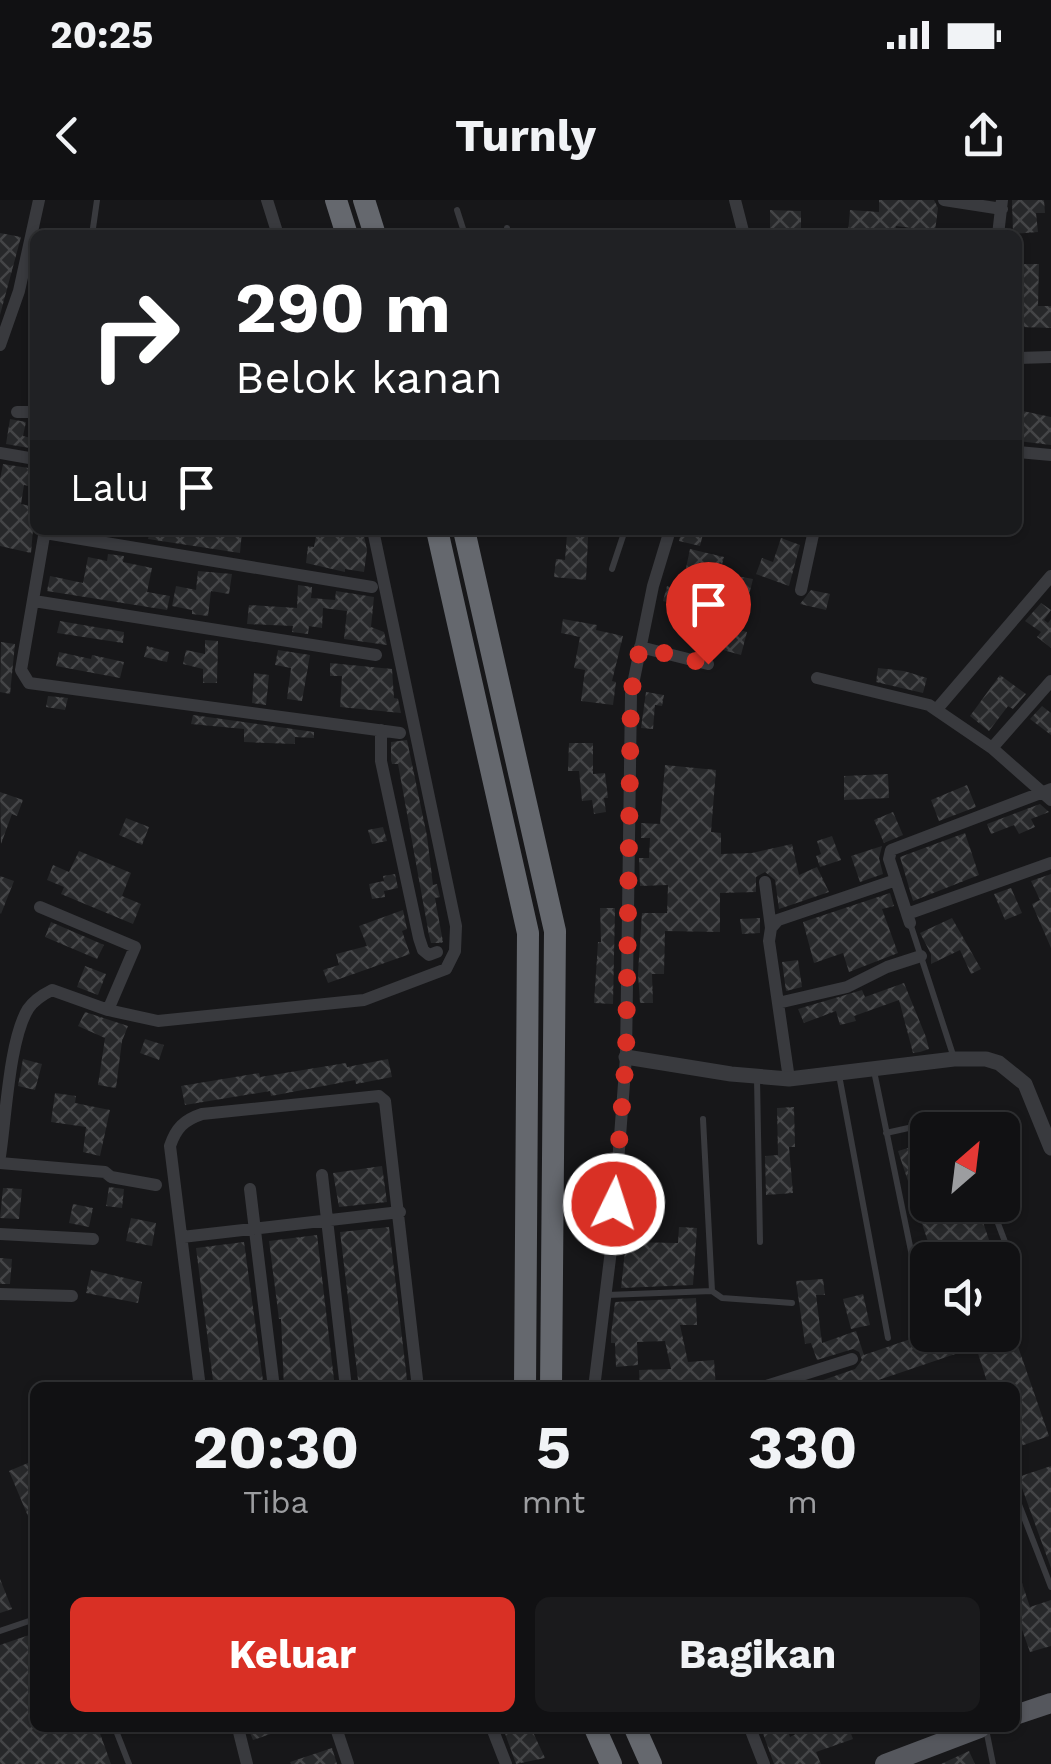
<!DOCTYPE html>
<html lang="id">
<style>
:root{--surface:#111113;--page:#1a1a1c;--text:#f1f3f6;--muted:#9c9da0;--line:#303133;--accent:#d93025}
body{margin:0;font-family:"Work Sans",sans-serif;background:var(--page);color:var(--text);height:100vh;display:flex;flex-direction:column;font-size:38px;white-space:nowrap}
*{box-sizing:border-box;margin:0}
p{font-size:32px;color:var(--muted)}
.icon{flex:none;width:55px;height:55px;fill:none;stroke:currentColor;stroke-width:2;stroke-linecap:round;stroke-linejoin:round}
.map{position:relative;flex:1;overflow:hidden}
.panel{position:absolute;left:30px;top:1182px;width:990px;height:350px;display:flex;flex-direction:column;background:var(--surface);border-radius:15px;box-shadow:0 2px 8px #0004,0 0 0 2px var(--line)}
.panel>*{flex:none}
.hud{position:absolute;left:30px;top:30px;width:992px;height:305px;border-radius:15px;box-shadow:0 2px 8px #0004,0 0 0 2px var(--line);background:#202124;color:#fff;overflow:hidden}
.needle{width:65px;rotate:28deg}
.buttons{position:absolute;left:910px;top:912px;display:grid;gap:20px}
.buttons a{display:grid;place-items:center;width:110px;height:110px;border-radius:15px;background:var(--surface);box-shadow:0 2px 8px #0004,0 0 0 2px var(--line);font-size:50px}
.pin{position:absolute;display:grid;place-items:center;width:85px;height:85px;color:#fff;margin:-102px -42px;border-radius:50% 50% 50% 0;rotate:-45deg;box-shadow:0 0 10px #0007}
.pin .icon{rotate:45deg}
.me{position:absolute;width:110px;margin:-55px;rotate:4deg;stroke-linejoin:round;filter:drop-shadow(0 0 8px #0008)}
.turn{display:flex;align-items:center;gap:35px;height:210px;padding:0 40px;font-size:45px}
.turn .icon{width:130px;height:130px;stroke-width:2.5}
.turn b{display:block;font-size:70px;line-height:85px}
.then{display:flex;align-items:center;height:95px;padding:0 40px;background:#0003;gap:20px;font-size:38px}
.eta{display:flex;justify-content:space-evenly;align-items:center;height:170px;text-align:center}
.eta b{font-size:60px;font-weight:700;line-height:70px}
.button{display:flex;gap:20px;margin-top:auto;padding:20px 40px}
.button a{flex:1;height:115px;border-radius:15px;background:var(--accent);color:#fff;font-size:40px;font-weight:700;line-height:115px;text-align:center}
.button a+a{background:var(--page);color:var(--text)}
.status{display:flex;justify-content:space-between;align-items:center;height:70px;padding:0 50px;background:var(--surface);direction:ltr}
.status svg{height:28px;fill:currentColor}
header{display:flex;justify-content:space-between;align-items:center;height:130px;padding:0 40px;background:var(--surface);font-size:45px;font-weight:700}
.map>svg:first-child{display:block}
.building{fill:url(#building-cross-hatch)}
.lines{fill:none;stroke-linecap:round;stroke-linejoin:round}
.service{stroke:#393a3e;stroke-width:6}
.minor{stroke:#393a3e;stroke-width:12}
.tertiary{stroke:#393a3e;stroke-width:15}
.primary{stroke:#55575d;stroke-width:20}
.motorway{stroke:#65686e;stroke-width:22}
.route{stroke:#d93025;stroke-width:18;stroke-dasharray:0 32.4}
</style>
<div class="status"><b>20:25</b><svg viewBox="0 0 49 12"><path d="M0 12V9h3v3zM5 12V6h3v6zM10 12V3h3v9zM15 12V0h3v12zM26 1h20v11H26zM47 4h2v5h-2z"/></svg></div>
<header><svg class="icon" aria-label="back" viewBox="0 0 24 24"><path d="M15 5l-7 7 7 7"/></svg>Turnly<svg class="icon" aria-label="share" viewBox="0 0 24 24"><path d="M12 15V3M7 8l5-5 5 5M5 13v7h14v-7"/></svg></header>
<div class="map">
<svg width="1051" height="1564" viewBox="0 0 1051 1564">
<defs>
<pattern id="building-cross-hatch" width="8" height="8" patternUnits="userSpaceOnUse" patternTransform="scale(2.5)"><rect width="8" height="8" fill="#27282a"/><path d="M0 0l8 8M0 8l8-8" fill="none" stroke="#444547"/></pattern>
</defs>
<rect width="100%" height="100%" fill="#171719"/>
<path class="building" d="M879,0h55l4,8 -3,23 -39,-5 -1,9 -47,-3 2,-22 29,2z
M1012,0h32l1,13h-9l2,19 -25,2z
M770,10l31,1v18h-31z
M0,33l21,4 -21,78z
M1021,64h18l-1,42h13v22l-30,-1 1,-38 -4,-4v-19z
M1018,210l33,7v28l-33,-4z
M10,219l16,3 -3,14 12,3v10l-29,-5z
M3,264l32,5v18l-11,-2 -3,19 14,3 -4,46 -31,-7v-67z
M150,330l92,1 -2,22 -92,-14z
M317,330h46l4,20 -3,22 -19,-3v3l-39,-9 2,-17 6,1z
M682,330h22l-4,16 -21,-5z
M567,334l21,3 -2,43 -32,-3 2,-18 9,1z
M781,338l19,7 -11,41 -33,-12 6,-16 11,4z
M690,349l34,8 -5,19 -33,-8z
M108,354l16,2 -1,6 29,6 -5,24 23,4 -3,14 -120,-19 3,-15 33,7 5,-26 19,4z
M198,371l34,3 -3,20 -18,-3 -3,25 -16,-2v-4l-20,-4 4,-20 20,4z
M726,374l27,5 -5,20 -26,-5z
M298,385l14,2 -1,11 24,2 1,-9 38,6 -3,30 13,5 3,13 -43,-6 3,-28 -24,-3 -1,20 -13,-2 -1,8 -16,-2 1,-6 -46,-2 2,-19 48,3z
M667,386l19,5 -4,15 -19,-5z
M811,390l19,4 -4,16 -26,-6z
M1041,403l10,7 -7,10 4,3 3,-4v29l-14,-11 4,-5 -16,-11z
M563,419l34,6 -1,5 27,6 -11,45 4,1 -3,23 -32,-4 4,-31 -11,-2 6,-31 -19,-4z
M60,421l64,11 -1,11 -66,-10z
M729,427l18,5 -6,23 -18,-5z
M205,440l13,1 -1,42h-14v-14l-20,-5 3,-14 19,4z
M1,442l14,2 -5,50 -10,-2z
M147,446l22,6 -2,10 -23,-5z
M278,450l32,5 -8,46 -15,-2 4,-31 -16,-3z
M59,452l32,7 1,-4 32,7 -4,16 -64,-12z
M330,463l62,6 2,29 4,1 3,14 -61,-6 2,-31h-12z
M878,468l26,3 23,7 -4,15 -47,-11z
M254,473l15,2 -3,30 -14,-2z
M1000,475l26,19 -13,15 -5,-3 -19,25 -19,-15z
M646,492l18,3 -2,11 -7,-1 -2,24 -12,-1z
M48,496l20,2 -3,12 -19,-3z
M1042,506l9,7v22l-21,-16z
M193,515l121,17v6l-19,-1v7l-51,-2v-13l-53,-5z
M407,540l20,96 6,49 4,-1 3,13 -5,1 8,44 -2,1h-10l-2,-8 -31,-171h-6l-1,-4v-18z
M569,543h24v31l12,-1 3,25h-4l2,14 -12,2 -2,-14 -10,1 -3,-30h-11z
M665,565l51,5 -5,62 10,1v21l31,-1 40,-9 7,31 18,-8 12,25 -50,17 -4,-29 -10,-8 -9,5v15l-36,1v39l-55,-1 -1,43h-12l1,29h-13l-2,-30 4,-60h25l1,-28 -28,1 -1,-28h10l1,-20h-9v-15l19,1z
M888,574l1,24 -45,2v-24z
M967,585l9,22 -37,14 -8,-21z
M0,592l23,8 -6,16 -5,-2 -11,30z
M1040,604l9,8 -18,7 4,8 -16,7 -5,-9 -23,9 -4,-10z
M893,612l10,23 -19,8 -10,-23z
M126,618l23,9 -7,18 -23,-10z
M383,627l4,14 -15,3 -4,-14z
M965,633l14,42 -66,26 -13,-44z
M832,636l9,24 -21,7 -4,-11 5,-2 -4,-13z
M882,646l-3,12 4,16 -23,8 -9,-26z
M79,651l52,22 -9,23 19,8 -8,20 -72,-30 3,-7 -17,-7 6,-15 16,7z
M395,674l3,14 -14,3 1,6 -13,2 -3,-15 15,-3 -1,-5z
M1051,674v74l-19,-44 8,-4 -9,-19z
M0,676l14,5 -13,33 -1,-1z
M1011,688l11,25 -17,7 -11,-26z
M890,693l4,13 -12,3 16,44 -49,19 -6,-19 -29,10 -11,-41z
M600,708h15l-2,96 -19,-1 4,-61h3z
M403,710l4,19 -5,2 8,23 -82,29 -5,-13 16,-5 -3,-11 31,-8 -8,-20z
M760,718v15l-18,1 -2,-15z
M952,718l29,51 -10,5 -11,-24 -29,14v-10l-11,-21z
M51,722l53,23 -7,14 -52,-22z
M798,760l4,27 -16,4 -4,-29z
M85,766l21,8 -8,21 -21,-8z
M904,783l22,54 3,12 -9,3 -7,1 -14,-53 -45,16 2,5 -16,4 -4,-14 -32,12 -6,-14 64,-19 3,7z
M85,812l43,14 -6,15 -6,47 -18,-3 7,-47 -27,-12z
M145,839l19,6 -5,15 -19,-7z
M23,859l19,5 -7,26 -17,-4z
M388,859l4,18 -36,7 -1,-4 -84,16 -1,-5 -85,14 -4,-19 78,-13 1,4 86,-14 1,4z
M55,893l21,3 -1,7 35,7 -10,46 -17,-4 3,-25 -35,-5z
M794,907l1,40h-6l4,46 -27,2 -1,-39 13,-1 -1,-47z
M928,942v63h49l19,55h-62l-36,-109z
M382,966l5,36 -48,5 -6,-34z
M109,987l15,2 -2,19 -16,-2z
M3,988l19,1 -3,30 -19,-1z
M73,1004l20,4 -4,19 -20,-4z
M131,1018l25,5 -4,23 -26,-5z
M389,1027l19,161h-49l-19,-156z
M679,1027l18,1 -4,57 -72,3 5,-46 52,1z
M317,1035l18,153h-51l-3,-69h-2l-10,-78z
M244,1042l20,146h-50l-18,-140z
M0,1058l12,1 -2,25h-10z
M91,1070l51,12 -4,21 -52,-10z
M823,1079l2,16h-9l6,48 34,-12 8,24 64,-22 74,2 2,-29 45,130 -34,12v-60h-26l-13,-41 -121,41h-55l55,-19 7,-9 -3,-8 -6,-3 -36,11 -6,-17 -6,1 -9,-63z
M863,1094l7,31 -19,4 -8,-30z
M696,1098l1,27h-17l8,37 26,-2 2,28h-76l-1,-18 32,-1 -6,-28 -28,1 1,23 -22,2 -1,-24h-4v-8l4,-33z
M35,1260v73l-26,-62z
M1051,1266v102l-33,-91z
M1017,1368l13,39 21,-7v46l-21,6 -9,-25 -6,2z
M0,1379l12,30 -12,4z
M35,1433v95h63l13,36h-111v-119z
M248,1528h36l1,1 -32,11z
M503,1528h28l14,30 -29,6z
M761,1528h26l3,9 17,-9h42l4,11 -37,13 5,12h-47z
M332,1548l5,16h-46l-1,-2z
M969,1551l6,13h-34z"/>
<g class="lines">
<path class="service" d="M457,10l8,25
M507,28l1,7
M92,35l5,-35
M612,369l13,-39
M910,723l44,135
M874,871l44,214
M839,875l49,263
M757,878l3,164
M703,919l9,172 10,7 70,5
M886,933l72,-16 5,13
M991,1005l27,71
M607,1095l105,-4
M964,1188h6
M1015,1294l36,93
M0,1431l35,-12
M115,1528l14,36
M986,1529l7,35"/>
<path class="minor" d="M267,0l11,35
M735,0l9,35
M944,0l58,9
M998,35l4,-35
M0,145l19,-54 20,-91
M1018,158l33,-1
M17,212h18
M1018,252l33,3
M0,253l35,6
M45,330l-24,140 8,13 371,50
M45,333l327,54
M801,390l13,-60
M34,401l342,54
M640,447l68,17
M817,478l112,27 63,43
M1051,481l-59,67 59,52
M937,509l114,-133
M381,530v31l38,177 4,12 6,5 8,-3
M765,682l6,46
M40,707l95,40 -27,63
M907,714l-18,-55 2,-9 160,-61
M910,723l-3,-9 144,-51
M778,803l69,-16 40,-20 34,-11
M789,879l-20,-138 2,-13 7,-8 118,-40
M0,956c6,-38 9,-116 28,-147 6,-9 14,-14 24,-19l56,20 50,11 206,-21 82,-31 9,-18 1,-25 -83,-396
M0,963l105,9 6,5 45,8
M322,975l24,213
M250,989l24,199
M0,1034l93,5
M182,1037l218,-25
M0,1094l72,2
M200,1188l-30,-242c6,-18 14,-26 32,-32l177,-18 6,5 33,287
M594,1188l18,-146 14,-185 5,-363 22,-108 17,-56
M760,1188l92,-29
M238,1528l9,36
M336,1528l12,36
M492,1528l14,36
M750,1528l14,36"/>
<path class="tertiary" d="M626,857l105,17 58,5 165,-20h32l13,4 26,21 26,64"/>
<path class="primary" d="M1015,1515l36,-12
M885,1564l95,-36"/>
<path class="motorway" d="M336,0l11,35
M364,0l11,35
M437,330l91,403 -3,455
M464,330l91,401 -4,457
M595,1528l16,36
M635,1528l16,36"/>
</g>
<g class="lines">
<path class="route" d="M614,1004l12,-147 5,-363 9,-47 68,17"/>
</g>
</svg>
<div class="buttons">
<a><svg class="needle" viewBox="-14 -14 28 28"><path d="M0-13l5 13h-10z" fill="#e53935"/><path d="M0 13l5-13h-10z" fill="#9c9da0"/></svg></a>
<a><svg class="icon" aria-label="sound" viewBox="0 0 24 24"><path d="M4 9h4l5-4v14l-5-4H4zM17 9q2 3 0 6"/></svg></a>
</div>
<div class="pin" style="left:708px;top:464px;background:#d93025"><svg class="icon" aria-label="arrive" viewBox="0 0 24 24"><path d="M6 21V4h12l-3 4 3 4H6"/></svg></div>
<svg class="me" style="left:614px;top:1004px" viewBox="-20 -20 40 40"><circle r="17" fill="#d93025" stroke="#fff" stroke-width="3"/><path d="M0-11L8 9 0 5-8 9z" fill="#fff"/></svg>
<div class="hud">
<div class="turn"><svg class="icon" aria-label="right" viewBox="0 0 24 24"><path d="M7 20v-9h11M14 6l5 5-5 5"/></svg><div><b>290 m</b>Belok kanan</div></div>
<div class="then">Lalu<svg class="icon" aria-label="arrive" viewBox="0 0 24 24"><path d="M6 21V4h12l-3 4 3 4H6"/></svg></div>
</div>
<section class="panel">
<div class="eta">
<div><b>20:30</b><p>Tiba</p></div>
<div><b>5</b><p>mnt</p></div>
<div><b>330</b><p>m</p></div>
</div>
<div class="button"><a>Keluar</a><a>Bagikan</a></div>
</section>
</div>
